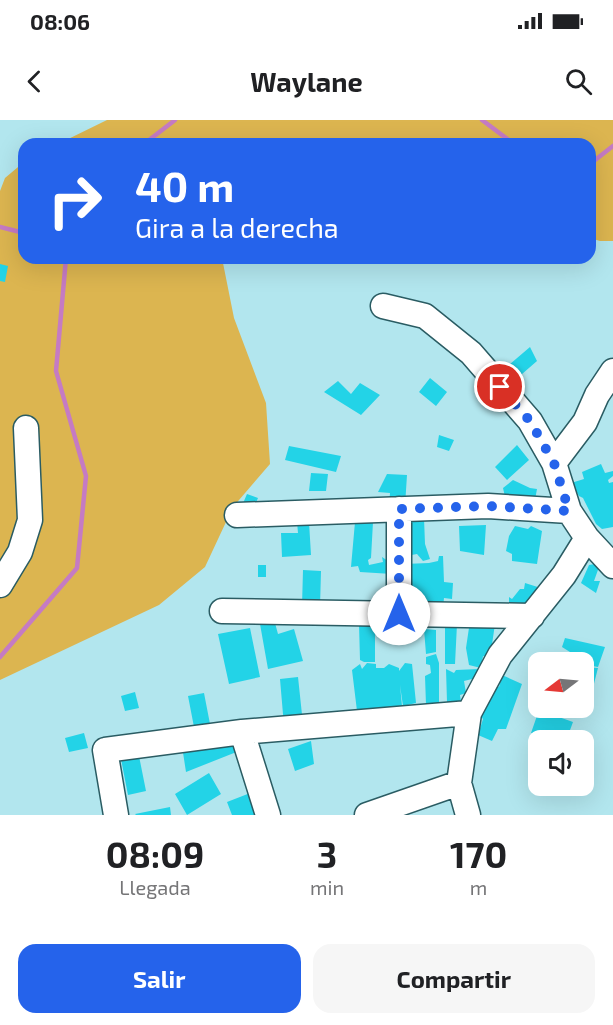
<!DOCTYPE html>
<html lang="es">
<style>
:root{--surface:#fff;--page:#f6f6f6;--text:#202124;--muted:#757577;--accent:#2563eb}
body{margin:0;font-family:"Exo 2",sans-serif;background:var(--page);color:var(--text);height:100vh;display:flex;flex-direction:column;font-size:22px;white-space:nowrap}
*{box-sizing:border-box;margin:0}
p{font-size:20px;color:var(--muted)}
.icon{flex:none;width:33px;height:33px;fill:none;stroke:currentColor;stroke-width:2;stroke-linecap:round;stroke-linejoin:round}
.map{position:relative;height:695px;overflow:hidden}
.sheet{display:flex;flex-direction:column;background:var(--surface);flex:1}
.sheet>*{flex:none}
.guide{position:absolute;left:18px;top:18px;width:578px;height:126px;border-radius:18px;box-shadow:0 6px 24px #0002;background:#2563eb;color:#fff;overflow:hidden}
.needle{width:39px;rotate:254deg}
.controls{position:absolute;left:528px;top:532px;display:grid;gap:12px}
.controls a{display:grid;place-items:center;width:66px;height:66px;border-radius:12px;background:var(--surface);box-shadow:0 6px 24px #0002;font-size:30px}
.pin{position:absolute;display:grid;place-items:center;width:51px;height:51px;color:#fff;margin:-26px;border:3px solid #fff;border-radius:50%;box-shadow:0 2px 6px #0007}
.me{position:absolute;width:66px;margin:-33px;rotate:0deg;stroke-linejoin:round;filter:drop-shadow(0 0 4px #0008)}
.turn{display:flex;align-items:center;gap:21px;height:126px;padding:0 18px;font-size:27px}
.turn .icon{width:78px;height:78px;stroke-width:2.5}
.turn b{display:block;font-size:42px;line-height:51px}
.eta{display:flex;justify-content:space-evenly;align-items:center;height:102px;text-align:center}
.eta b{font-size:36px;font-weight:700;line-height:42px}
.primary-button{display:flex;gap:12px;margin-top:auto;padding:12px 18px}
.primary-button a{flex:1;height:69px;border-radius:18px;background:var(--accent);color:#fff;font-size:24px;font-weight:700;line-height:69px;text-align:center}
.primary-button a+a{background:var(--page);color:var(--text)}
.status{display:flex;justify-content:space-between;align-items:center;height:42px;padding:0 30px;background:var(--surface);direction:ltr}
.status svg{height:16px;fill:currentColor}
header{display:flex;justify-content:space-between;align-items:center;height:78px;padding:0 18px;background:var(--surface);font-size:27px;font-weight:700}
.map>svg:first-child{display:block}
.green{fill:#dcb550}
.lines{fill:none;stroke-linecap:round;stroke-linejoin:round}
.stream{stroke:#c57bc3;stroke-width:4.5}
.building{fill:#23d3e7}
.minor-casing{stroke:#2a5c63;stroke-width:27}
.minor{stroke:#fff;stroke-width:24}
.route{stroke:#2563eb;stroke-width:10;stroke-dasharray:0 18}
</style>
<div class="status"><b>08:06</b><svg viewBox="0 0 49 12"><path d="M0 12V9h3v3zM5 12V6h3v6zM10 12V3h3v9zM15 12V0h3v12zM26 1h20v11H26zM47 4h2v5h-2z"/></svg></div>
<header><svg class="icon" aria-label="back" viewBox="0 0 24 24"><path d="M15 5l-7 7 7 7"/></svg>Waylane<svg class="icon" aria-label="search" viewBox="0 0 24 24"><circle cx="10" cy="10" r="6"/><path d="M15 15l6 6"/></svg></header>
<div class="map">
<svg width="613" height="695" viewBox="0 0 613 695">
<rect width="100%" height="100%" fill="#b2e6ee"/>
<path class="green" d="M107,0h506v121h-13l-10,-3v-94h-532z
M24,42v96h198l12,60 32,85 4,61 -37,43 -28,60 -46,38 -159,75v-489l5,-13z"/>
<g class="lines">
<path class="stream" d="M482,0l32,24
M144,24l31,-24
M590,44l23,-18
M0,107l24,6
M0,537l77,-89 9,-92 -30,-105 10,-113"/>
</g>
<path class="building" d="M0,144l8,2 -3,16 -5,-1z
M530,227l7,14 -23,20 -12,-10z
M430,258l17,14 -11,14 -17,-14z
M338,261l13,13 9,-11 20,12 -19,20 -37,-23z
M439,315l15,5 -5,11 -12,-4z
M517,325l12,15 -22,20 -12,-13z
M289,326l52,10 -5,16 -51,-12z
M601,344l4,9 8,-2v5l-5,4 1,3 4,-1v45l-11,2 -6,-5 -13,-26 -4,-2 -8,-13 13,-4 -2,-7z
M311,353l17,1 -2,17h-17z
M387,354l20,1 -2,31h-16l1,-13 -12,-1z
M513,360l17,8 7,1 -3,16 -28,-4 -3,-13z
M247,374l11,4 -6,14 -11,-4z
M424,398l1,26 5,15 -7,2 -6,-7 -11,2 -1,-36z
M297,402h12l2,33 -29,2 -1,-24h17z
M355,402h18l-2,36 -3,2 1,5 14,-3 -1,-5 6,4 4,13 -32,-2 -2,-6 -7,1z
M486,405l-2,30 -24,-4 -1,-25z
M515,406l13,3 3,-3 11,5 -5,33 -25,-3v-7l-6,-3 3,-15z
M439,436h4l1,26 9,1 -1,16 -8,-1 -1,10h-39v-44l25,-1 9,-2z
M595,444l4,3 -5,14h6l-4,12 -15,-10 8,-18z
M258,445h8v12h-8z
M303,450l18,1 -1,36 -18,-1z
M525,463l19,6 -9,20 -26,-4v-8l3,2 8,-10h4z
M470,501l25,3 -5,34 -7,-2 -2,12 -12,-3 -3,-17z
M275,503l3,11 16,-5 9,32 -35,8 -8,-45z
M359,504h16v38h-11l-4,-2z
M445,504h12l-2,40h-10z
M250,508l10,49 -31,7 -11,-50z
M424,509l12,1v22l-10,2z
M565,518l40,9 -7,20 -22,-4 2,-6 -16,-10z
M436,534l3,9v40l-13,2 -1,-29 6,-3 -1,-8 -4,-1v-7z
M367,543l9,1v4h8l5,-4 10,4v3l6,-8 7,1 4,39 -13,3 -3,-21 2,21 -16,5h-15l-1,-2 -13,2 -5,-41 8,-6 2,5z
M584,547l14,1 -11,43 -8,-3h5z
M446,549l8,4 2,-3 23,-1 -3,9 -12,3 2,12 -6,2 1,7h-14z
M502,555l20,9 -16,45h-8l-6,12 -14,-6 5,-16 -5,-6 16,-30 5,4z
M298,557l5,47 -19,2 -4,-47z
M135,572l4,16 -14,3 -4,-15z
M204,573l6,31 -16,3 -6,-31z
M539,590l34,12 -7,19h-15l-20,-8z
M84,613l4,15 -19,4 -4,-14z
M238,618l6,11 -58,23 -4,-26z
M311,621l3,23 -19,7 -7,-22z
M139,636l7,35 -18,4 -7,-36z
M209,653l12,21 -34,21 -12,-21z
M258,670l9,25h-35l-5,-13z
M170,687l1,8h-35l-1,-1z"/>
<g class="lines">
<g class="minor-casing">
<path id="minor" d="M383,186l42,10 46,37 59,68 24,42 15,48 18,27 26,28
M554,343l31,-41 12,-27 16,-24
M399,389v105
M237,395l251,-9 81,5
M0,465l20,-33 10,-32 -4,-92
M222,491l310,5
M242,612l26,83
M116,695l-11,-65 137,-18 227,-19
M367,695l92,-32
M468,695l-9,-32 10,-70 31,-58 64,-80 23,-37"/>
</g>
<use href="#minor" class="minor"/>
</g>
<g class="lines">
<path class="route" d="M399,494v-105l89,-3 81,5 -15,-48 -24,-42 -30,-34"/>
</g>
</svg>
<div class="controls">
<a><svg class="needle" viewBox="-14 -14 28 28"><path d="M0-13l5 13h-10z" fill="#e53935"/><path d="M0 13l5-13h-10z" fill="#757577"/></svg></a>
<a><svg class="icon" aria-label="sound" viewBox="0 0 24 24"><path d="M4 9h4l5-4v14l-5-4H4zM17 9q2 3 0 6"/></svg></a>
</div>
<div class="pin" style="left:500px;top:267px;background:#d93025"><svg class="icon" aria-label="arrive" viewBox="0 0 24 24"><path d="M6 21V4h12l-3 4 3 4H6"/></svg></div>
<svg class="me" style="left:399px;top:494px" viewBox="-20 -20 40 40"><circle r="19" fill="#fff"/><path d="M0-13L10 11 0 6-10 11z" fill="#2563eb"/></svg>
<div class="guide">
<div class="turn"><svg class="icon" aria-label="right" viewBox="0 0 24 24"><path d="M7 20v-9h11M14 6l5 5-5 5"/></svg><div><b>40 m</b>Gira a la derecha</div></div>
</div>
</div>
<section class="sheet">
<div class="eta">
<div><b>08:09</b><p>Llegada</p></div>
<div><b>3</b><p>min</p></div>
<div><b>170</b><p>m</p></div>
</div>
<div class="primary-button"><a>Salir</a><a>Compartir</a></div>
</section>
